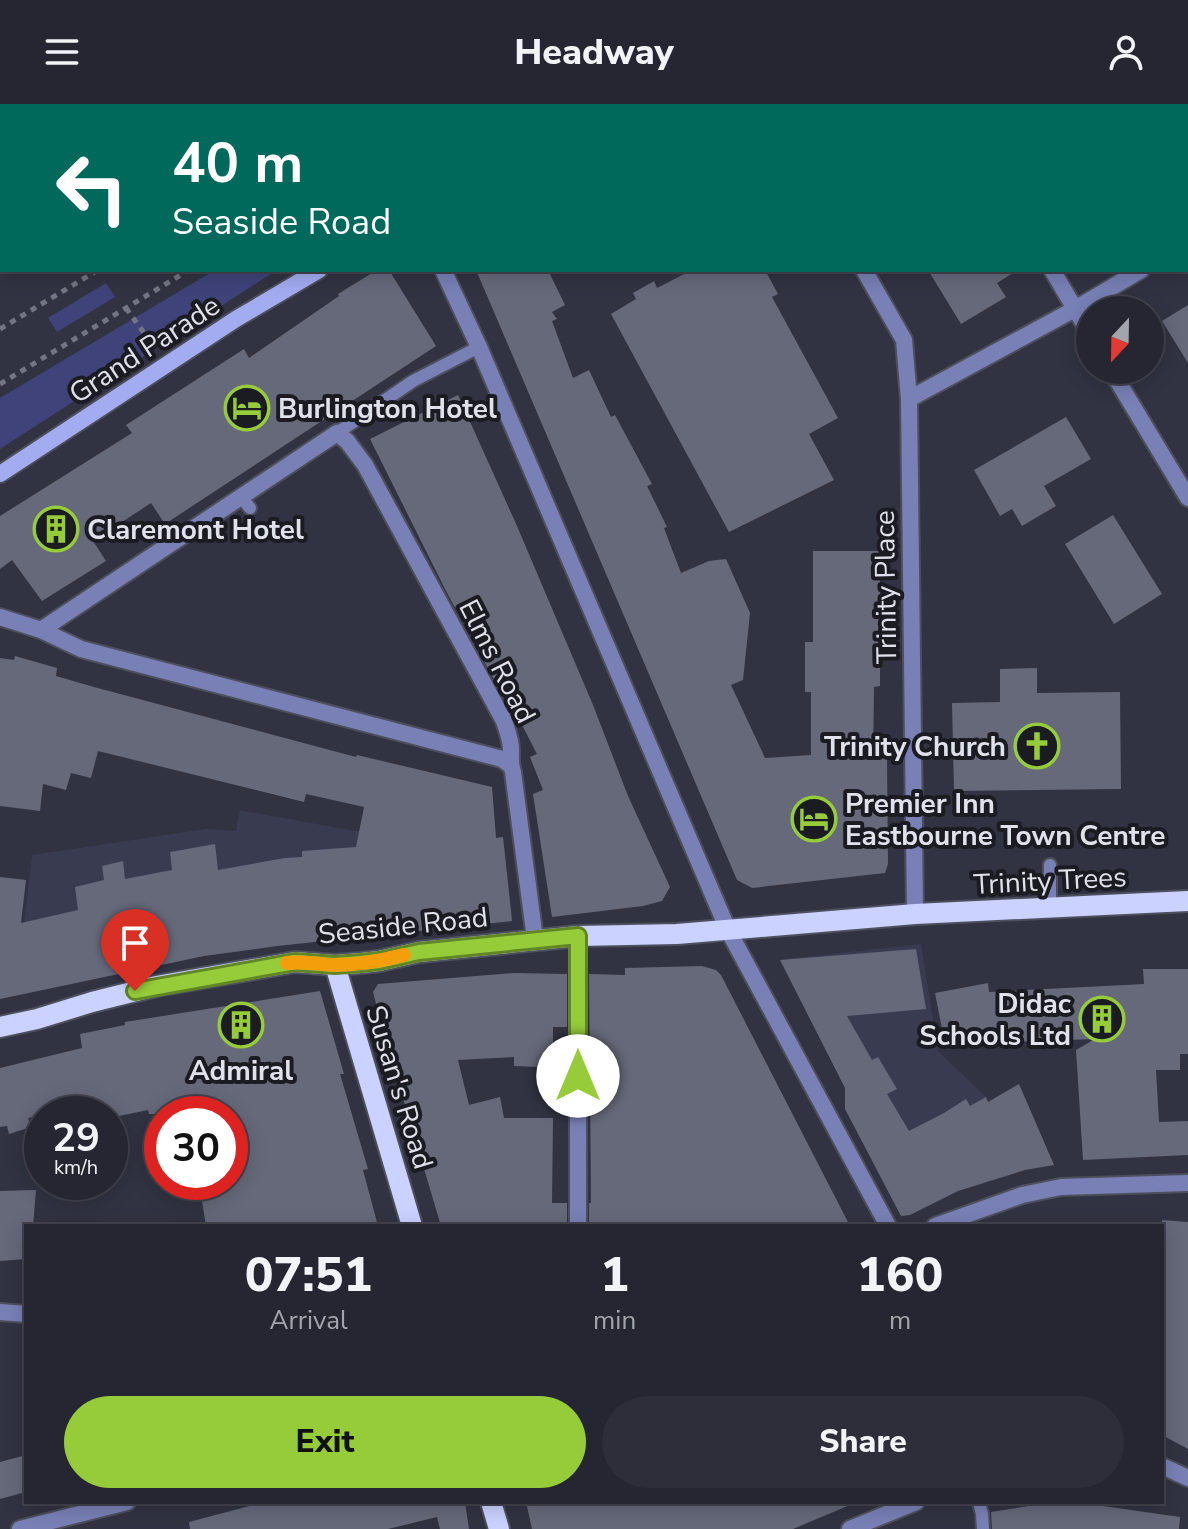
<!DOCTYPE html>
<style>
:root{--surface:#252632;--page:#2d2e3a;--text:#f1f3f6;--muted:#a3a5ac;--line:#42434d;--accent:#96cc3a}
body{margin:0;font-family:"Nunito Sans",sans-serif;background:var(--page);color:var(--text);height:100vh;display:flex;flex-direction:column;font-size:30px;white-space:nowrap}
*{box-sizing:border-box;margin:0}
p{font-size:26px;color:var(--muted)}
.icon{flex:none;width:44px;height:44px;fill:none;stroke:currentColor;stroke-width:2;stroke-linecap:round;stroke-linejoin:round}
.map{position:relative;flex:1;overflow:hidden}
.drawer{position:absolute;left:24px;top:1120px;width:1140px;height:280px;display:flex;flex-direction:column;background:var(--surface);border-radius:0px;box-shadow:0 4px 20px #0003,0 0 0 2px var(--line)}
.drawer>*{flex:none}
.guide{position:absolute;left:0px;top:0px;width:1188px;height:168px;box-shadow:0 4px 20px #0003,0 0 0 2px var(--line);background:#00695c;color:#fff;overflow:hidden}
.needle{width:52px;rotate:202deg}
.fabs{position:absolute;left:1076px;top:192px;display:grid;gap:16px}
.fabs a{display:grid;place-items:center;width:88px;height:88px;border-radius:50%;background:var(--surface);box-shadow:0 4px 20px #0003,0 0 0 2px var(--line);font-size:40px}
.speed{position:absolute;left:24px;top:992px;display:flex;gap:16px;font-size:40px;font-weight:700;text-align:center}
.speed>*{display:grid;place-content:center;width:104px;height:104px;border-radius:50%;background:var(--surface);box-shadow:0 4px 20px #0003,0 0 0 2px var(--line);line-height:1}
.speed small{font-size:20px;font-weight:400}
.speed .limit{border:12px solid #d22;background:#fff;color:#111}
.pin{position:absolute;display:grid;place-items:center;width:68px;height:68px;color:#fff;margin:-82px -34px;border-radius:50% 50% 50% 0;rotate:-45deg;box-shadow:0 0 8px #0007}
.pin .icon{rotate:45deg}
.me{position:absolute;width:88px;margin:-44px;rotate:0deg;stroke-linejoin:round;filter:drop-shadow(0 0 6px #0008)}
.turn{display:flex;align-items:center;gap:28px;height:168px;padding:0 40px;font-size:36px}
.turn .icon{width:104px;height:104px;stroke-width:2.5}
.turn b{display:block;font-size:56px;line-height:68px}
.eta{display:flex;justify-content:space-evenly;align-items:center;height:136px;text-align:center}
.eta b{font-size:48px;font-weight:800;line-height:56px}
.primary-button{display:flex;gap:16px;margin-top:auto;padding:16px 40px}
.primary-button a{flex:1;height:92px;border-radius:48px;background:var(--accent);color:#111;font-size:32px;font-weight:800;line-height:92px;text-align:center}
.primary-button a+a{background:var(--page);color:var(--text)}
header{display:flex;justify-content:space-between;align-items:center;height:104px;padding:0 40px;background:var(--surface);font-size:36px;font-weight:800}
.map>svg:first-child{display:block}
.built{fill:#393c51}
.green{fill:#3f4379}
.building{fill:#66697a}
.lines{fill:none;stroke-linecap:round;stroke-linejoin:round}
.service-casing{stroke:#4d4f5d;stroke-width:16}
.pedestrian-casing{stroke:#4d4f5d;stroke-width:20}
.minor-casing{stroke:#4d4f5d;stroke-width:20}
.tertiary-casing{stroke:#4d4f5d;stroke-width:20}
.secondary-casing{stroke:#4d4f5d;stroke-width:20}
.primary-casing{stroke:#4d4f5d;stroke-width:24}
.path{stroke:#737582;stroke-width:5;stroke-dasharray:6 6;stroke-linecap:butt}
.service{stroke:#7980b6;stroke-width:12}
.pedestrian{stroke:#7980b6;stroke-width:16}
.minor{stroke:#7980b6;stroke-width:16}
.tertiary{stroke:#7980b6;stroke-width:16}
.secondary{stroke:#a3acf1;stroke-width:16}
.primary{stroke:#cbd2ff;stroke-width:20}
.route-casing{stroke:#628526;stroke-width:20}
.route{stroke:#96cc3a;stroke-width:14}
.slow{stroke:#f59e0b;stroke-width:14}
.labels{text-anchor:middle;stroke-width:8;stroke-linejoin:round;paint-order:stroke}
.street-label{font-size:28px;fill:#dfe1eb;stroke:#1b1c22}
.poi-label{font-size:28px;font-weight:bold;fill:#dfe1eb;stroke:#1b1c22;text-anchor:start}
</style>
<header><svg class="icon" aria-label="menu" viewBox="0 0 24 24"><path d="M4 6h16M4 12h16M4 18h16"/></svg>Headway<svg class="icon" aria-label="person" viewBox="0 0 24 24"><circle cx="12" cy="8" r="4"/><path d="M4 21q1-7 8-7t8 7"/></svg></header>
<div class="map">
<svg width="1188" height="1425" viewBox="0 0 1188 1425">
<rect width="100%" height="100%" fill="#313342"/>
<path class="built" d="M239,706l189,34 75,-7 9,77 -2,8 -233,24 -73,10 -204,43v-26l22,-30 10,-88 174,-26 30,2z
M921,840l17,107 48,46 39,73 -66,21 -55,25 -5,-3 -54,-105v-20l-62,-123 4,-6z"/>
<path class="green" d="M215,166h62l-277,179v-51z
M106,179l9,14 -58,35 -9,-14z"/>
<path class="building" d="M377,166h12l47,76 -271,178 -14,-21 -58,38 13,20 -64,40 -30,-41 -12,9v-53l132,-83 -6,-8 118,-76 5,9 90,-62 -1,-2z
M476,166h72l17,35 -13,7 5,7 -5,2 21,57 16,-8 22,47 4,-2 37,69 -5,2 20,41 -3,1 17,45 28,-12 17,-2 24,54 -7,67 -12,5 34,73 46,-3v-63h-6v-50h8v-91h67v135l-6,1 -1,72 14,-1 1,106 -3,9 -133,15 -15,-8z
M692,166h73l13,24 -6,3 66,121 -29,16 25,46 -105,52 -118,-218 25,-15 -3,-6 21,-12 3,7z
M928,166h90l-21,13 9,14 -45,27z
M1188,201v58l-26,-42z
M458,291l59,131 76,179 35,91 42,91 -8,14 -19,5 -91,11 -19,-123 10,-4 -13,-33 7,-3 -29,-56 -3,2 -60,-111 -75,-150z
M1066,313l25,42 -47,27 12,20 -34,20 -10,-17 -12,7 -26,-46z
M1113,411l49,79 -48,30 -49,-80z
M15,552l42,12 -1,8 38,11 262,70 1,-2 135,32 4,51 7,-1 9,84 -235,25 -73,10 -204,43v-122l26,3 -5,43 57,-13 -3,-23 29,-7 -2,-14 21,-5 2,18 47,-9 -2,-18 45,-8 3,26 67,-12 17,-1v-6l54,-4 8,-40 -58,-13 -2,8 -206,-51 -7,27 -20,-5 -5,17 -23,-6 -3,27 -40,-5v-148l14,2z
M1037,564v25l83,-1 1,97 -167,2 -2,-88 48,-1v-33z
M916,845l10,60 -79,7 25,44 6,-3 19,32 -10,5 22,37 35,-18 22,-14 4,7 16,-9 2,5 31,-18 35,81 -29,5 -67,21 -48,24 -9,1 -56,-107v-21l-65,-128z
M702,862l14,4 5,5 129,251h-261v-23h2l-2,-229 36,1v-7z
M1143,865h45v85h-8v16h-24l3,52 29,-1v34l-105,5 -7,-110 19,-11 -90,3v-15l-62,7 -8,-41 53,-10 1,9 155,-8z
M514,869l53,1v53h-14v35l-13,1 -1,4 -25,-1v-9l-56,3 11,45 31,-8 4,21h49l-1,85h15v23h-126l-44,-148h-2l-22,-86 5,-8z
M320,887l24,83h-4l28,95 -5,1 15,56h-172l-7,-44h31v-68h-81l-1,-4 -38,8v-4h-15l-2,-9 -65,13 3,9 -22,7 -2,-8 -7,1v-59l82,-20 -2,-14 45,-9v-3z
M36,1086l-3,36h-7v33l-26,2v-70z
M1162,1116l26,2v227l-26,-14z
M26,1351v37l-26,7v-37z
M265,1398h200l4,27h-29l-3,-12 -49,12h-198l-1,-7z
M526,1398h331l-64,27h-261z
M1082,1399l98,14 -1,12h-187l-1,-17 44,-7z"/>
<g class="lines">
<g class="service-casing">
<path id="service" d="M337,329l76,-52 66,-34
M241,393l9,11
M1050,761v43
M979,1398l3,12 1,15"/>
</g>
<g class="pedestrian-casing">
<path id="pedestrian" d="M443,166l36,77 249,583 160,296
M1162,1362l26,12"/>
</g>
<g class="minor-casing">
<path id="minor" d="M767,0l1,2
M953,0l1,2
M1186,140l2,-1
M864,166l40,70 5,59 6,515
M1052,166l38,64
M1111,266l77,128
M909,295l166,-90 66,-39
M0,513l41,13 40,19 421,110 8,6
M41,526l296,-197 10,8 18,24 139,256c3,9 7,19 7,29 0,9 -1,14 2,22l22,167
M578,832v290
M0,1208l26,2
M850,1425l66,-27"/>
</g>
<g class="tertiary-casing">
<path id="tertiary" d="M935,1122l87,-31 39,-8 127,-4
M20,1425l107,-27"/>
</g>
<g class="secondary-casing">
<path id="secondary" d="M593,2l4,-2
M0,370l236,-155 83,-49"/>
</g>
<g class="primary-casing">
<path id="primary" d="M335,861l77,261
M0,923l37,-8 55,-17 64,-16 139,-24 40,3 26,-2 18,-2 40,-9 159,-16 99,-2 238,-20 273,-13
M491,1398l8,27"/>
</g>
<path class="path" d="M370,2l3,-2
M458,2l3,-2
M126,204l26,36
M0,225l98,-59
M0,280l189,-114"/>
<use href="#service" class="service"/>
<use href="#pedestrian" class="pedestrian"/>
<use href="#minor" class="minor"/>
<use href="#tertiary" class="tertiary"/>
<use href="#secondary" class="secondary"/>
<use href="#primary" class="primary"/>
</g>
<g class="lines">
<g class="route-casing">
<path id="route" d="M135,887l160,-29 40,3 26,-2 18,-2 40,-9 159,-16v140"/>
</g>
<use href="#route" class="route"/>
<path class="slow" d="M287,859c15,-2 31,1 46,2 24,0 48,-4 71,-10"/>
</g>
<defs>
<g id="hotel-ring" transform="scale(2.3)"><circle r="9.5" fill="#1b1c22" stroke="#96cc3a" stroke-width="1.5"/><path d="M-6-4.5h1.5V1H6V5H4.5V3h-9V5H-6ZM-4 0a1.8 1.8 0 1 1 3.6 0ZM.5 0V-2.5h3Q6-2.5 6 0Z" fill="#96cc3a"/></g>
<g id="building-ring" transform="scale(2.3)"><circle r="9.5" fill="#1b1c22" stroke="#96cc3a" stroke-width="1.5"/><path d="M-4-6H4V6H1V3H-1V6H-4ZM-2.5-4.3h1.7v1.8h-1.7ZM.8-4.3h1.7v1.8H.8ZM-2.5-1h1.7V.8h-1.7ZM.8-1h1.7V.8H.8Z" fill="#96cc3a"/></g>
<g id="church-ring" transform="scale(2.3)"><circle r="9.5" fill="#1b1c22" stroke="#96cc3a" stroke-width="1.5"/><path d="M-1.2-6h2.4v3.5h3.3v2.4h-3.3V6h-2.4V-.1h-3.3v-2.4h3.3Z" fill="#96cc3a"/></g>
</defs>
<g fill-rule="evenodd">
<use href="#hotel-ring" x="247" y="304"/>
<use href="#building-ring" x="56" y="425"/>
<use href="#church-ring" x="1037" y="642"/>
<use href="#hotel-ring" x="814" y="715"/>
<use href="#building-ring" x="1102" y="915"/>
<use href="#building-ring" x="241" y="921"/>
</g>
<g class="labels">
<g class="street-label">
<text transform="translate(144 245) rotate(-33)" y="10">Grand Parade</text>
<text transform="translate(885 483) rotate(-91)" y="10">Trinity Place</text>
<text transform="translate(498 557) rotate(63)" y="10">Elms Road</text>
<text transform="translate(1050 776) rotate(-3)" y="10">Trinity Trees</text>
<text transform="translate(403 821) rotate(-6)" y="10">Seaside Road</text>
<text transform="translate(400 983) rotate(73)" y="10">Susan's Road</text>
</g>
<g class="poi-label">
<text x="278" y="314">Burlington Hotel</text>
<text x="87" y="435">Claremont Hotel</text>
<text x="1006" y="652" text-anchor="end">Trinity Church</text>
<text x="845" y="709">Premier Inn<tspan x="845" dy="32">Eastbourne Town Centre</tspan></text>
<text x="1071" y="909" text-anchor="end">Didac<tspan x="1071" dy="32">Schools Ltd</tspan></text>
<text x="241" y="976" text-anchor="middle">Admiral</text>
</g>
</g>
</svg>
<div class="fabs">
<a><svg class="needle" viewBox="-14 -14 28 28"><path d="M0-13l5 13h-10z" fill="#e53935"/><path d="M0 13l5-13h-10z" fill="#a3a5ac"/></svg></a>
</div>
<div class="speed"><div>29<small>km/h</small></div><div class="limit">30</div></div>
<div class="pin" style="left:135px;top:887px;background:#d93025"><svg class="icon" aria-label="arrive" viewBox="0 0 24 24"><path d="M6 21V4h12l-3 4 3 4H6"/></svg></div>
<svg class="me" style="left:578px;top:972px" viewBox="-20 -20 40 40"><circle r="19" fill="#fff"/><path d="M0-13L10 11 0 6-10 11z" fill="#96cc3a"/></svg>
<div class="guide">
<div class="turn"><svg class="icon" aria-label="left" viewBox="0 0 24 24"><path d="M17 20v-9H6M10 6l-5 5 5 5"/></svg><div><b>40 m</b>Seaside Road</div></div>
</div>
<section class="drawer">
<div class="eta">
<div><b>07:51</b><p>Arrival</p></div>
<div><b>1</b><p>min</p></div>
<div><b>160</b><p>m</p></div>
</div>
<div class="primary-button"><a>Exit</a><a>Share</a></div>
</section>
</div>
